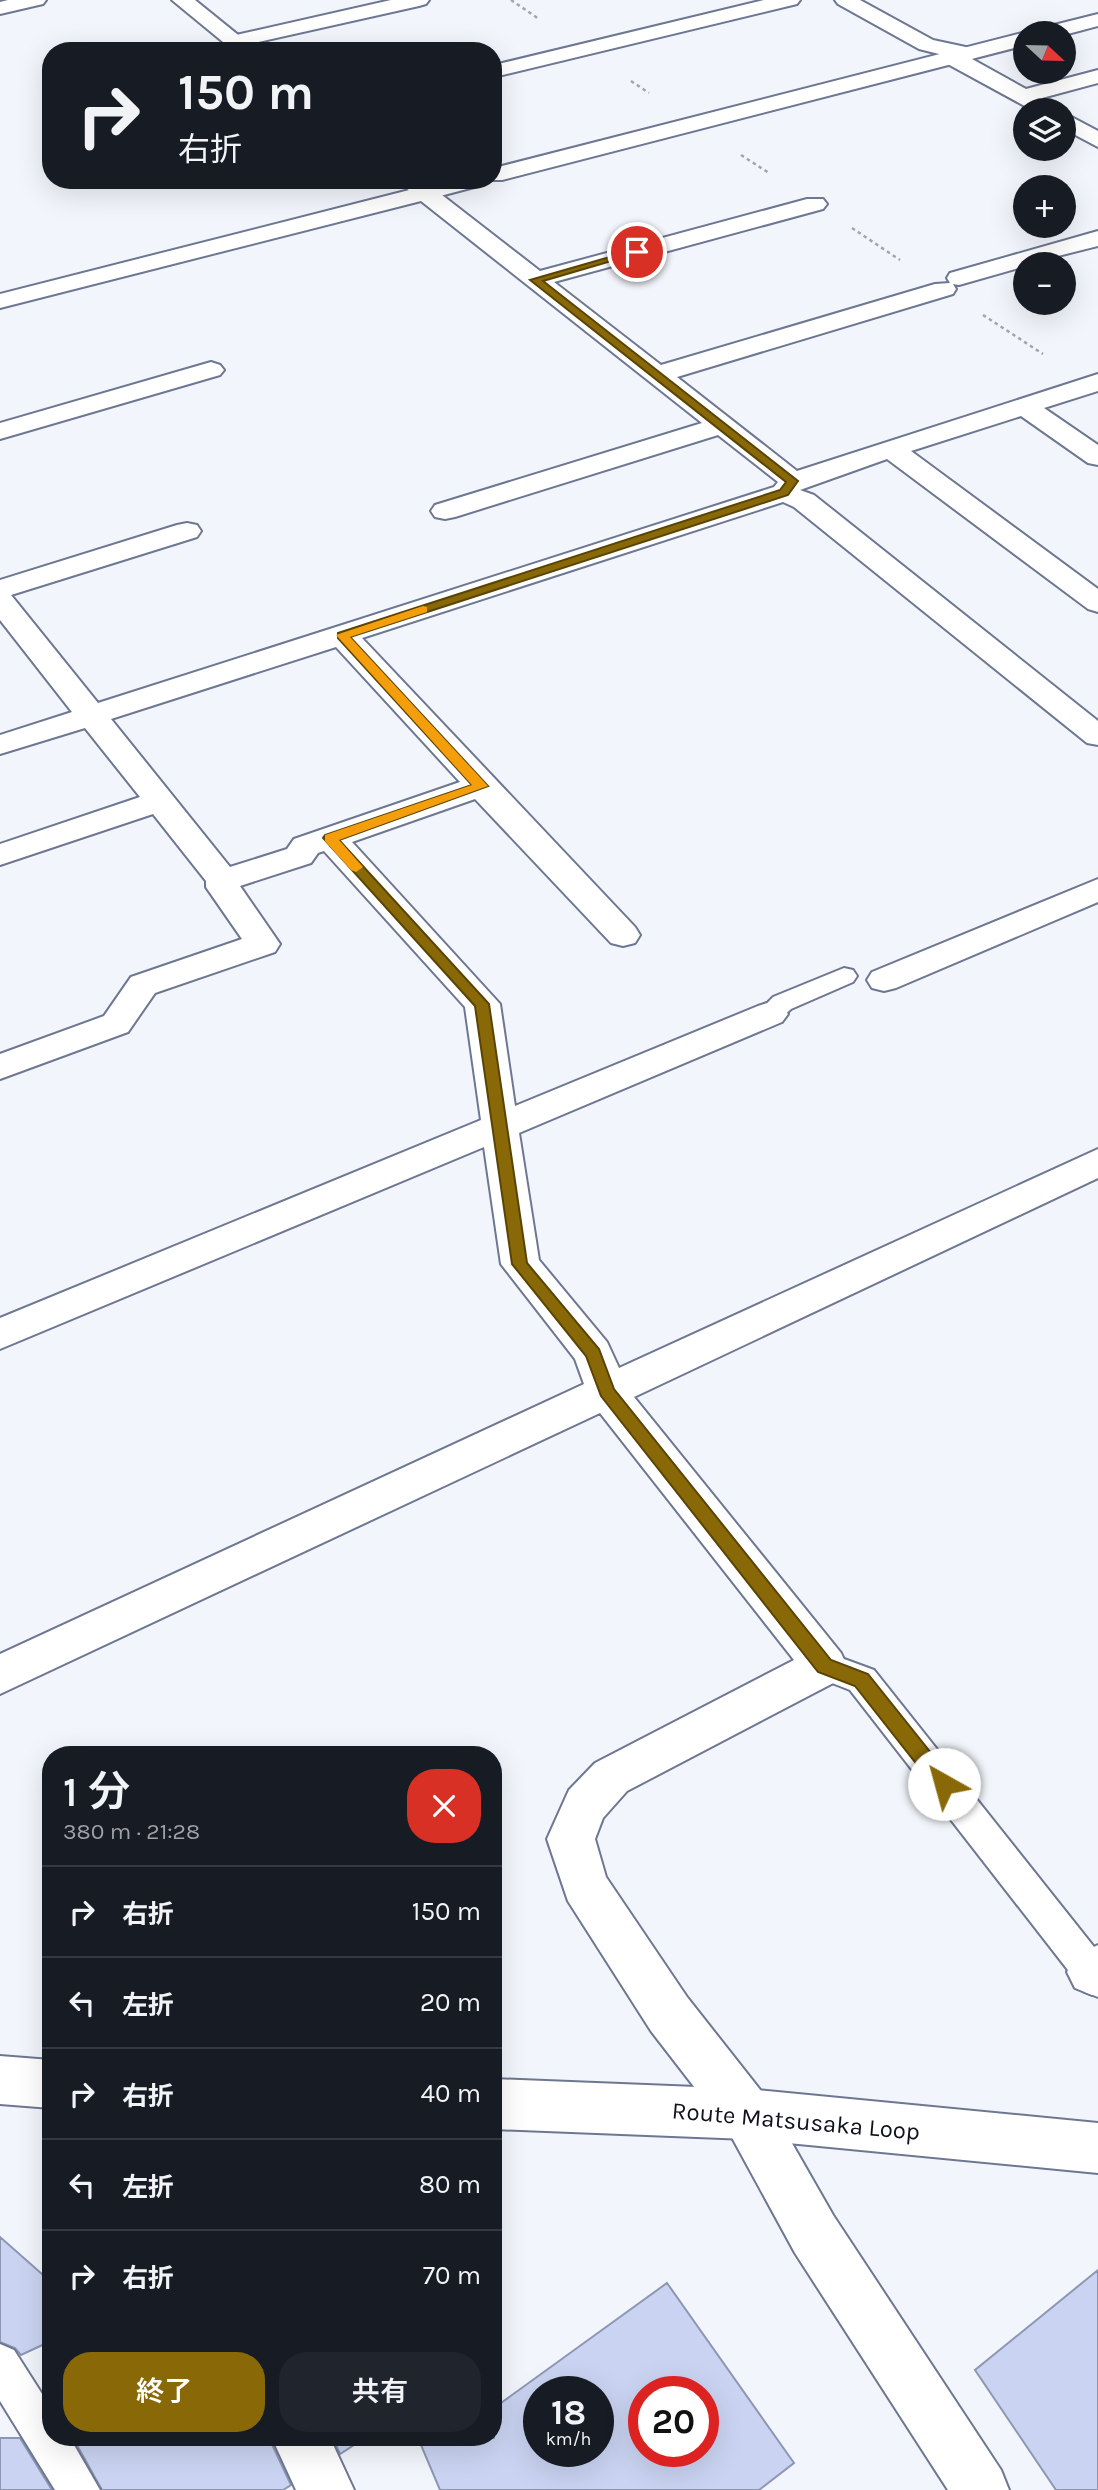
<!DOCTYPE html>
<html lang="ja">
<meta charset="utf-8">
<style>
:root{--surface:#171b24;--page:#20242c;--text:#f1f3f6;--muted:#9ea1a6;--line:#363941;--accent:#896907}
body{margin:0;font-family:Karla,"Noto Sans JP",sans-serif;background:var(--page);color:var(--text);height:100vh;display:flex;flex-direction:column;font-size:26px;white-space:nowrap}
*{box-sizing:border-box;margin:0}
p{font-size:23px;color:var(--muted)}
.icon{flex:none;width:38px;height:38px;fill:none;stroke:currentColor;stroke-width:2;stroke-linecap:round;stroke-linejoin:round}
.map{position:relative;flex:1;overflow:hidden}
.sheet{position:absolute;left:42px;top:1746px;width:460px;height:700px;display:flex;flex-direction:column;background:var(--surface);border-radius:28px;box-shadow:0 7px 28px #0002}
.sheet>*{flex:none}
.guide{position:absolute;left:42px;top:42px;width:460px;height:147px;border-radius:28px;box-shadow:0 7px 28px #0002;background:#171b24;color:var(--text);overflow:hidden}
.needle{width:46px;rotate:112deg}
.controls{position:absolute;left:1013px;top:21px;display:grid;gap:14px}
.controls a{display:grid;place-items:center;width:63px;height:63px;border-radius:50%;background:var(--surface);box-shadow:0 7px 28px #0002;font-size:35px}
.speed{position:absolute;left:523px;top:2376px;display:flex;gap:14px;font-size:35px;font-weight:700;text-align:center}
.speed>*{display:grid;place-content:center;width:91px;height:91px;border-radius:50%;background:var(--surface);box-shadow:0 7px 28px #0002;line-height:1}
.speed small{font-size:18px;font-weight:400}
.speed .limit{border:10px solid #d22;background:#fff;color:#111}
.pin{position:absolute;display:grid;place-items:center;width:60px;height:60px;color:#fff;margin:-30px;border:4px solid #fff;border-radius:50%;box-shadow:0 2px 7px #0007}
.me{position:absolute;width:77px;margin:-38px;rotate:322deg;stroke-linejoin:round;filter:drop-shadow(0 0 5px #0008)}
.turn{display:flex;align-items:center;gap:24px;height:147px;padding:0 21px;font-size:32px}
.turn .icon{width:91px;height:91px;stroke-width:2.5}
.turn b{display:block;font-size:49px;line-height:60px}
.round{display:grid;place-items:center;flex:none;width:74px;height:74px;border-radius:28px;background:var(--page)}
.summary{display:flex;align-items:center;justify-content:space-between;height:119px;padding:0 21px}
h1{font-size:42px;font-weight:600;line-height:52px}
.button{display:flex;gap:14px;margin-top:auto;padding:14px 21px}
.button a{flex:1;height:80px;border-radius:28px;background:var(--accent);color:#fff;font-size:28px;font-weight:600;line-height:80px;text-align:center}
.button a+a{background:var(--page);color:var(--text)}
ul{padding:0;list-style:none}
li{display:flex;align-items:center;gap:21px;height:91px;padding:0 21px;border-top:2px solid var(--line)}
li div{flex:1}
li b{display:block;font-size:26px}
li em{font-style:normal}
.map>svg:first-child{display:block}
.building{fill:#cad4f2;stroke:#8d97b3;stroke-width:2;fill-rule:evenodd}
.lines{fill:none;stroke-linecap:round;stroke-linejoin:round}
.service-casing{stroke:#6e7792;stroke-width:4}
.minor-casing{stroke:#6e7792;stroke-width:4}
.tertiary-casing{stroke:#6e7792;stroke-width:4}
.secondary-casing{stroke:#6e7792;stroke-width:4}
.path{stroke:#a2a5ad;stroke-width:2.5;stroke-dasharray:3.5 3.5;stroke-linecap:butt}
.service{fill:#fff;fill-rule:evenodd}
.minor{fill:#fff;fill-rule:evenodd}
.tertiary{fill:#fff;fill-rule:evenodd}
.secondary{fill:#fff;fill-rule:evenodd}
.route{fill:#896907;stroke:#594405;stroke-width:2}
.slow{fill:#f59e0b}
.labels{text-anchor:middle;stroke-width:6;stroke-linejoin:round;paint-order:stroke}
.near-street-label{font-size:24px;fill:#0f121c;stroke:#fff}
</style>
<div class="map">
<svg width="1098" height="2490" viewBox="0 0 1098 2490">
<rect width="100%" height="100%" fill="#f2f5fb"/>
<path class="building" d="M0,2237l51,45v59l-30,14 -6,-7 -15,-6z
M1098,2270v220h-42l-81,-120z
M667,2283l127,180 -35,27h-319l-22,-52h76v-30zM539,2392h59v60h-59zM644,2392h60v60h-60z
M0,2438h20l32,52h-52z
M73,2438h196l22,47 -8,5h-181z
M333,2438h32l-25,16z"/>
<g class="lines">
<g class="service-casing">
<path id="service" d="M844,968l9,2 4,6 -4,6 -62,27 -12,11 -9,3 -9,-3 -4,-6 16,-17z
M825,1652l49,18 224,282v45l-13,-5 -235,-302 -36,-14 -5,-10 5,-10z
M0,2344l14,6 37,58v30h19l30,52h-45l-55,-89z"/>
</g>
<g class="minor-casing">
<path id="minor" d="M8,0h38l-3,4 -43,10v-12z
M391,0h38l-3,4 -7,2 -183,41 -7,-2 -4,-4 4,-4 7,-2z
M764,0h36l-3,4 -303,73v-12z
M835,0h25l73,40 42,9 3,5 -6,5 54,30 72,-19v13l-56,15 14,7 3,5h-27l-88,-48 -1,-7 -24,-6 -81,-45z
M1064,113l34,18v16l-34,-18z
M425,186l8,2 107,83 267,-72h16l4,5 -4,5 -269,73 107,83 274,-81 15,-1 -3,-5 3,-5 148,-42v15l-72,18v2l-67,19 -6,-1 3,5 -3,5 -276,83 120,94 301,-97v17l-54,17 54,37v20l-10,-2 -67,-47 -110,35 187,138v23l-10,-3 -201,-150 -87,31 14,5 284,226v24l-11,-2 -293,-236 -11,-5 -421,136 273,289 5,8 -5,8 -12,3 -12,-3 -136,-144 -123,43 148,162 15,102 243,-100 12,-4 12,4 6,8 -6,8 -263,111 20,127 68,82 12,26 479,-219v29l-464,219 207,256 6,13 -6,13 -214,112 -24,27 -8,21 11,38 81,120 78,99 68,119 168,255 8,20h-61l-153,-237 -66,-121 -78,-101 -83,-130 -21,-62 22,-49 26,-27 199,-103 -194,-247 -600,281v-40l584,-270 -9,-25 -74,-95 -17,-117 -484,202v-31l481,-198 -16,-113 -141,-156 -6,2 -7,10 -71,23 40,58 -5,8 -120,41 -27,39 -128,47v-25l104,-38 27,-39 111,-38 -36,-52v-6l-53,-67 -153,51v-21l140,-47 -55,-69 -85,26v-19l72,-23 -72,-92v-40l177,-55 10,-2 10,2 4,6 -4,6 -186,58 87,108 676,-216 4,-5 -60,-47 -263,82 -10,2 -10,-2 -4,-6 4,-6 267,-82 -281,-222 -421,107v-14zM336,647l124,135 -166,57 -7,10 -57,18 -119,-148z
M211,362l9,3 4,5 -4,5 -220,64v-16z
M1098,879v23l-202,86 -12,3 -12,-3 -5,-8 5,-8z
M1098,1945v47l-6,3 -17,-7 -8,-16 8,-16z
M272,2438h58l24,52h-58z"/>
</g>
<g class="tertiary-casing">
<path id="tertiary" d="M172,0h23l63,51h-24z
M1098,14v12l-34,9 -29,-2 3,-4z
M1026,32l6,1h-6v12l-524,135h-15h7v-12z
M398,180h26l5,5 17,-5h39l-3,5 -57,15 -8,-2z"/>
</g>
<g class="secondary-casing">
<path id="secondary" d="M0,2056l51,4v48l-51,-4z
M494,2079l253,10 351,34v50l-351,-34 -253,-10z"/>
</g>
<path class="path" d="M511,0l28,19
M631,81l18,12
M741,155l28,18
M852,228l48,32
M983,315l60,39"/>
<use href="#service" class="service"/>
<use href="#minor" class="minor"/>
<use href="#tertiary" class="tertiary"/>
<use href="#secondary" class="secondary"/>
</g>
<path class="route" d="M634,250l8,2 -99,29 255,200 -10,14 -438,142 138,149 -149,54 150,164 38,259 72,86 15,40 217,271 37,14 83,104 2,6 -2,6 -7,3 -7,-3 -82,-104 -37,-14 -217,-276 -15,-40 -74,-92 -37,-258 -152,-168 2,-3 147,-50 -134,-147v-5l442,-143 6,-8 -256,-202z"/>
<path class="slow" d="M423,606l4,1v5l-77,25 138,149 -149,54 24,27 -7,5 -5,-2 -26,-29v-6l147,-50 -136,-150z"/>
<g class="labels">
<g class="near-street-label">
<text transform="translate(796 2121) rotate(5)" y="8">Route Matsusaka Loop</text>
</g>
</g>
</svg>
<div class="controls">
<a><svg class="needle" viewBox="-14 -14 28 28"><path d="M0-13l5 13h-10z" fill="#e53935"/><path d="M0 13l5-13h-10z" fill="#9ea1a6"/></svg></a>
<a><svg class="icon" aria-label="layers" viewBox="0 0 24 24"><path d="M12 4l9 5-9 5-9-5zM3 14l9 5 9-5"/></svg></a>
<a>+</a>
<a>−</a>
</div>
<div class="speed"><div>18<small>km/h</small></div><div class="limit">20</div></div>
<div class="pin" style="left:637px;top:252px;background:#d93025"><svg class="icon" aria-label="arrive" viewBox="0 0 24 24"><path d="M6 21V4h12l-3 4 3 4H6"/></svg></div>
<svg class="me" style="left:944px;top:1784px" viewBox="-20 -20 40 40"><circle r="19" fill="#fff"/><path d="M0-13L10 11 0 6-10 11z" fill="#896907"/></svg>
<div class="guide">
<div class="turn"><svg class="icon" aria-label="right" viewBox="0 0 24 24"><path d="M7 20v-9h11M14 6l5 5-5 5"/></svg><div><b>150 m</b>右折</div></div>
</div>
<section class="sheet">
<div class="summary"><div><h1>1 分</h1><p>380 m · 21:28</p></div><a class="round" style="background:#d93025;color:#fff"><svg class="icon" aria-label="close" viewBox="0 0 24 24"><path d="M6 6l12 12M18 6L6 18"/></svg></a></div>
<ul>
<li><svg class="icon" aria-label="right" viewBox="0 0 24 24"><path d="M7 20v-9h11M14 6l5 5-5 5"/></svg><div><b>右折</b></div><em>150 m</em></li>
<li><svg class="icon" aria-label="left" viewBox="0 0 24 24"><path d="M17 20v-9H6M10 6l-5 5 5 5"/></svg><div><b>左折</b></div><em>20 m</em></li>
<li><svg class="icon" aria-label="right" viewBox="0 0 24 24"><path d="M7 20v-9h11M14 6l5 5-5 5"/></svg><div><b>右折</b></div><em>40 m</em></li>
<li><svg class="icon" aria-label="left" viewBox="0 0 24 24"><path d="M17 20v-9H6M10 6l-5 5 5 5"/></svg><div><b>左折</b></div><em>80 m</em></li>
<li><svg class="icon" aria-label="right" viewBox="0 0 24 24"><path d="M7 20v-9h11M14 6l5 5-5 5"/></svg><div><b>右折</b></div><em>70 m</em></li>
</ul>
<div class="button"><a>終了</a><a>共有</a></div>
</section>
</div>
